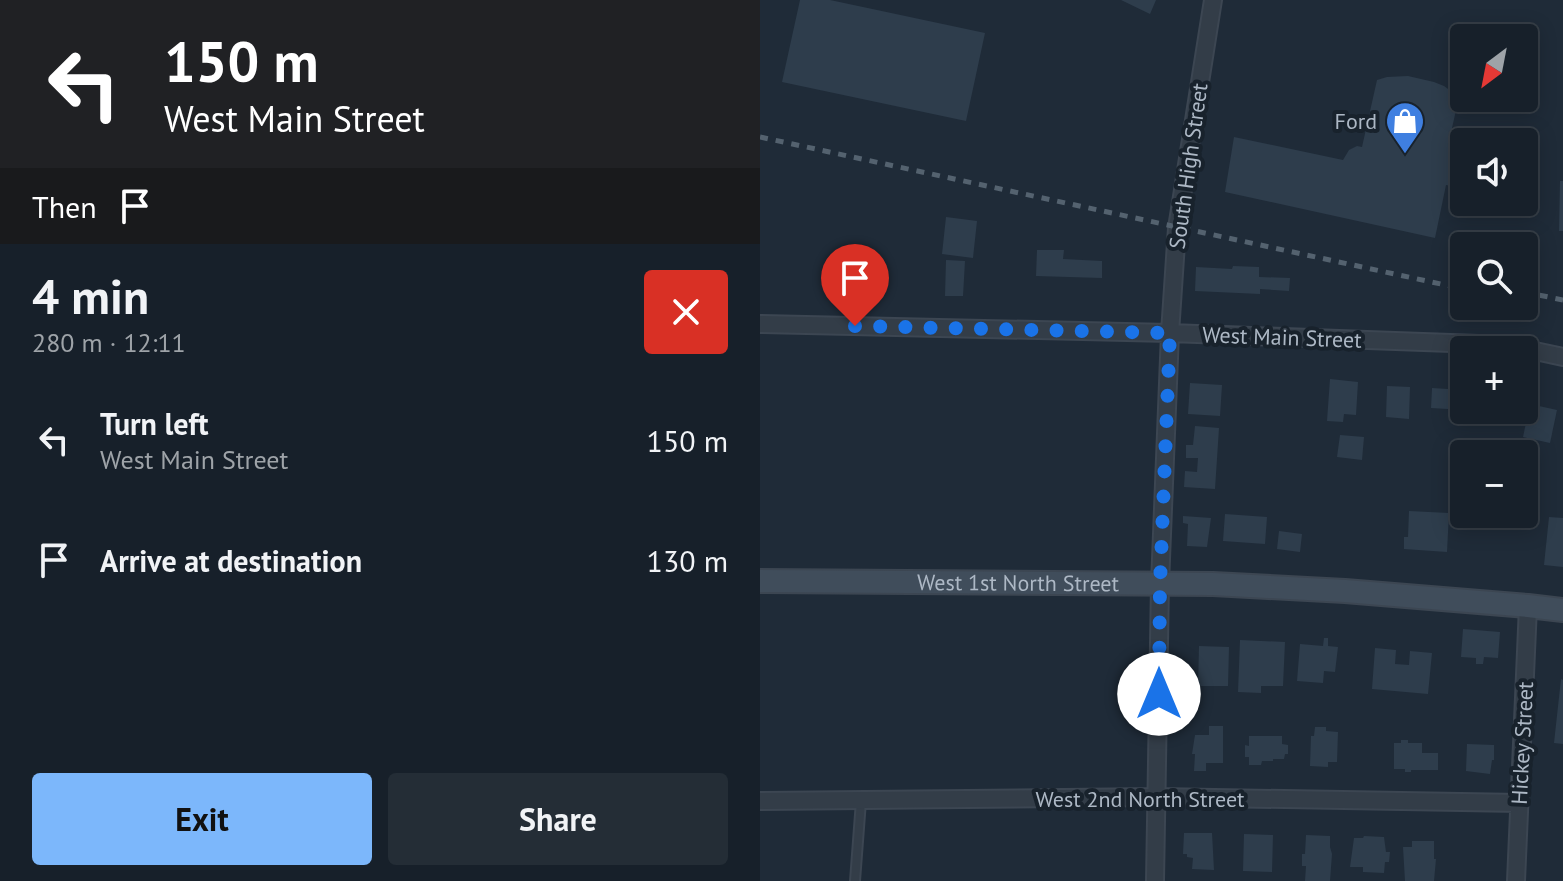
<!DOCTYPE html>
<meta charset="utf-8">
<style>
:root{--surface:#17202a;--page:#242d36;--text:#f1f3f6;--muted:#9ea3a8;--line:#363e47;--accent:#7cb7fb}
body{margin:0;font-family:"PT Sans",sans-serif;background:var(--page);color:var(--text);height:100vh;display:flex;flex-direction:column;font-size:30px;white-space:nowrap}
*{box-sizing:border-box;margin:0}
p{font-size:26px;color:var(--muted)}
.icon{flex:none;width:44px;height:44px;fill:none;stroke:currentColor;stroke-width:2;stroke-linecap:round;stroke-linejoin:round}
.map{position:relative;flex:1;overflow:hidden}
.details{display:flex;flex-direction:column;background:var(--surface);width:760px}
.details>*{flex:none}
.banner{background:#202124;color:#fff;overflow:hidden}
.needle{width:52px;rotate:212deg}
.tools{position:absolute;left:690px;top:24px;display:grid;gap:16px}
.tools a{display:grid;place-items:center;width:88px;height:88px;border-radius:8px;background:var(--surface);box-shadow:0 4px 20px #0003,0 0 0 2px var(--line);font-size:40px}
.pin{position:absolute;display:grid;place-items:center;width:68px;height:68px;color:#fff;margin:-82px -34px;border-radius:50% 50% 50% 0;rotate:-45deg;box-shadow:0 0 8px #0007}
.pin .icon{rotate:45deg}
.me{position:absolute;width:88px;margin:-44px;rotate:0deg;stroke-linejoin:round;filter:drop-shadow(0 0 6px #0008)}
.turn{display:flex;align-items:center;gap:28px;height:168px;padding:0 32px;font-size:36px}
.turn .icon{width:104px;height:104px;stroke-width:2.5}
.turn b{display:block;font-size:56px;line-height:68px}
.then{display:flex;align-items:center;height:76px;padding:0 32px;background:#0003;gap:16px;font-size:30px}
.round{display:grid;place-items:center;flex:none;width:84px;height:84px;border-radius:8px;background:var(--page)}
.summary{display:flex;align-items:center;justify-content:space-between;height:136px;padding:0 32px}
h1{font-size:48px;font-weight:800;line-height:60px}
.cta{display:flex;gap:16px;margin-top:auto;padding:16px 32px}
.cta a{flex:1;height:92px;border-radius:8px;background:var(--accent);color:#111;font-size:32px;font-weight:800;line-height:92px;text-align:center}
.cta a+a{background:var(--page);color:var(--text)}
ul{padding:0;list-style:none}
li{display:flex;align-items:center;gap:24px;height:120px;padding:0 32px}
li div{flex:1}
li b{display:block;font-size:30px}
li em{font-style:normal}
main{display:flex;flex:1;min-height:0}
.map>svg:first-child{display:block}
.building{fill:#2e3d4c}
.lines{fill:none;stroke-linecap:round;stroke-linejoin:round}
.lane-casing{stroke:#3c4652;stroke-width:12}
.street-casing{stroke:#3c4652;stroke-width:20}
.secondary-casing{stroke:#3c4652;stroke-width:26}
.lane{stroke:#333d48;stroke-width:8}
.street{stroke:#333d48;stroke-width:16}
.secondary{stroke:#404d5b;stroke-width:22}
.rail{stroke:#54626f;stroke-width:5;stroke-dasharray:8 8;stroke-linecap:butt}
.route{stroke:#1a73e8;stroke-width:14;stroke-dasharray:0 25.2}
.labels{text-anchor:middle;stroke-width:8;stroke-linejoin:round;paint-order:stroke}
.poi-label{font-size:22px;fill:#adb8c5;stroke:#18222c;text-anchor:end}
.street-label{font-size:22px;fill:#adb8c5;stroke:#18222c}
</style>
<main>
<section class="details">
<div class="banner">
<div class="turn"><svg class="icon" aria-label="left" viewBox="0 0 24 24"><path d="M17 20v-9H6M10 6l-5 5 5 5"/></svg><div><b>150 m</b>West Main Street</div></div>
<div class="then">Then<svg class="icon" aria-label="arrive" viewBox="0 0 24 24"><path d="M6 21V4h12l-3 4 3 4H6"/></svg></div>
</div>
<div class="summary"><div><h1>4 min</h1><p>280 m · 12:11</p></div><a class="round" style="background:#d93025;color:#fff"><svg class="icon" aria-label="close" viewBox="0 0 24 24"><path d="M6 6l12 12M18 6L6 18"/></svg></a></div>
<ul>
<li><svg class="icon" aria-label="left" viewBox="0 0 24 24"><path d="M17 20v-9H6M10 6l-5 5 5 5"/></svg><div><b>Turn left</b><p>West Main Street</p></div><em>150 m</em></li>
<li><svg class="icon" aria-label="arrive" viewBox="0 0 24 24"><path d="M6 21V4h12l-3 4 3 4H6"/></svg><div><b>Arrive at destination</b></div><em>130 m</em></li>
</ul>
<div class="cta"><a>Exit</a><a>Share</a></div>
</section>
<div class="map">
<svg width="803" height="881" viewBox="0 0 803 881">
<rect width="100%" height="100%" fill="#1f2b38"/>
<path class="building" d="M40,0h30l155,33 -19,88 -184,-39z
M361,0h35l-6,14z
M648,76l26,6 10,4 15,11 -7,31 56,13 -44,1v46l-18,-3 -11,53 -210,-46 9,-55 109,23 6,-10 8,-4 5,1 15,-67 10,-3z
M764,144l16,4 -11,54 -5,-1z
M800,181h3v50h-4z
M186,217l31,4 -4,37 -31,-4z
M277,250h27l-1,9 39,2v17l-66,-2z
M186,260l19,1 -2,35h-18z
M473,266l26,1v10l31,1 -1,13 -29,-2v5l-65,-3 1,-24 36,2z
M570,379l28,3 -2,33 -12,-1 -1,8 -16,-1z
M430,383l32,2 -2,31 -32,-2z
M627,386l23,1 -1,32 -23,-2z
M672,388l32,2v20l-33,-2z
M770,404l27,6 -7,33 -27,-6z
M435,426l24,2 -4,61 -31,-2 1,-16 12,1 1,-14h-12v-13h7z
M580,435l24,2 -2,23 -25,-3z
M649,511l40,2 -2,39 -43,-3v-12h4z
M465,514l42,3 -2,27 -42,-3z
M423,516l28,2 -4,29 -20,-1 1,-22 -5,-1z
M789,517l14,1v49l-19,-2z
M519,531l23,3 -2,18 -23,-3z
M703,629l37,3 -2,26 -14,-1 -1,7h-7v-6l-15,-1z
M564,638h4v8l10,1 -3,25 -11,-1 -1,12 -26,-2 3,-37 23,2z
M480,640l45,2 -2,44h-22v7l-23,-1z
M439,646l30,1 -1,39h-30z
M615,648l21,2 -1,14 14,1 1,-14 22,2 -4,41 -56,-5z
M801,679l2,1v64l-9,-1z
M449,726h14v37h-17v8h-12l1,-17h-3l3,-19h14z
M555,727h11v4l12,1 -1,30h-9v5l-18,-1 1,-30h3z
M489,736h33v8l6,1v9h-3l-1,5h-11v2h-11l-1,4h-12v-8h-4v-12l4,1z
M641,740h7v3h14v10h16v17h-27v2h-6v-3h-11v-26h7z
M707,744l27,1v15h-2l-2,14 -24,-3z
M424,833h28l2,37 -22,-1 1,-11 -6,-1v-3h-4z
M484,834l29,1 -1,37 -29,-1z
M546,835l24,1v11l2,7 -2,27h-25l1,-15h-4v-12h3z
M604,836l20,1 2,15h4l-1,10h-4l-1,11 -21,-1v-5h-13l4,-29h9z
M652,841h22v18h2l-2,22h-29l-2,-34h9z"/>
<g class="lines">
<g class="lane-casing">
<path id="lane" d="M95,881l6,-80"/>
</g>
<g class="street-casing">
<path id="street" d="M0,324l410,9 337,12 56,12
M0,801l398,-4 362,6
M395,881l5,-297 10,-251 7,-105 36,-228
M756,881l12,-275"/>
</g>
<g class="secondary-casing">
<g id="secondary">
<path id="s1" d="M0,581l453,3 132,7 183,15 35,4"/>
</g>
</g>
<use href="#lane" class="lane"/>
<use href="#street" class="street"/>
<use href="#secondary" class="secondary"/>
<path class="rail" d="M0,137l704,152
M764,292l39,8"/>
</g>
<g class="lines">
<path class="route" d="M95,326l315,7 -10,251 -1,110"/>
</g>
<defs>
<g id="shop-pin" transform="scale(2)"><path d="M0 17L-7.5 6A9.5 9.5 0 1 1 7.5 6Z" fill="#3f7fe0" stroke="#18222c"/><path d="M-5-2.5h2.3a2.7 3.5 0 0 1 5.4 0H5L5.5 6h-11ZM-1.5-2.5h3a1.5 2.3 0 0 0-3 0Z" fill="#fff"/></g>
</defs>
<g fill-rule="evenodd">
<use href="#shop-pin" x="645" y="121"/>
</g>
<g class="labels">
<g class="poi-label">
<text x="617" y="129">Ford</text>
</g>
<g class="street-label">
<text transform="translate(428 166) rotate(-82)" y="8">South High Street</text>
<text transform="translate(522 337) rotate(2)" y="8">West Main Street</text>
<text dy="8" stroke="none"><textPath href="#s1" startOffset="258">West 1st North Street</textPath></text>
<text transform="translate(762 743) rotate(-87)" y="8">Hickey Street</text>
<text x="380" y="807">West 2nd North Street</text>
</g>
</g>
</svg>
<div class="tools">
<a><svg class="needle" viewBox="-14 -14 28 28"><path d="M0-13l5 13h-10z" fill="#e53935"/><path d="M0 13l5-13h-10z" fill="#9ea3a8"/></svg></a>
<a><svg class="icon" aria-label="sound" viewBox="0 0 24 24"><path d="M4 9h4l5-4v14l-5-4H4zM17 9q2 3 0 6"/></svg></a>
<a><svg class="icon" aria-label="search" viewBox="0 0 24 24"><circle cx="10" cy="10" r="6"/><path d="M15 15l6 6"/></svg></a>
<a>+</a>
<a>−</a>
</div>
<div class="pin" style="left:95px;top:326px;background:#d93025"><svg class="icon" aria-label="arrive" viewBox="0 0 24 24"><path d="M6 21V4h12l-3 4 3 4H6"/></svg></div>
<svg class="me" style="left:399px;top:694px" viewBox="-20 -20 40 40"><circle r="19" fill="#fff"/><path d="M0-13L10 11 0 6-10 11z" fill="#1a73e8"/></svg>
</div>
</main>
